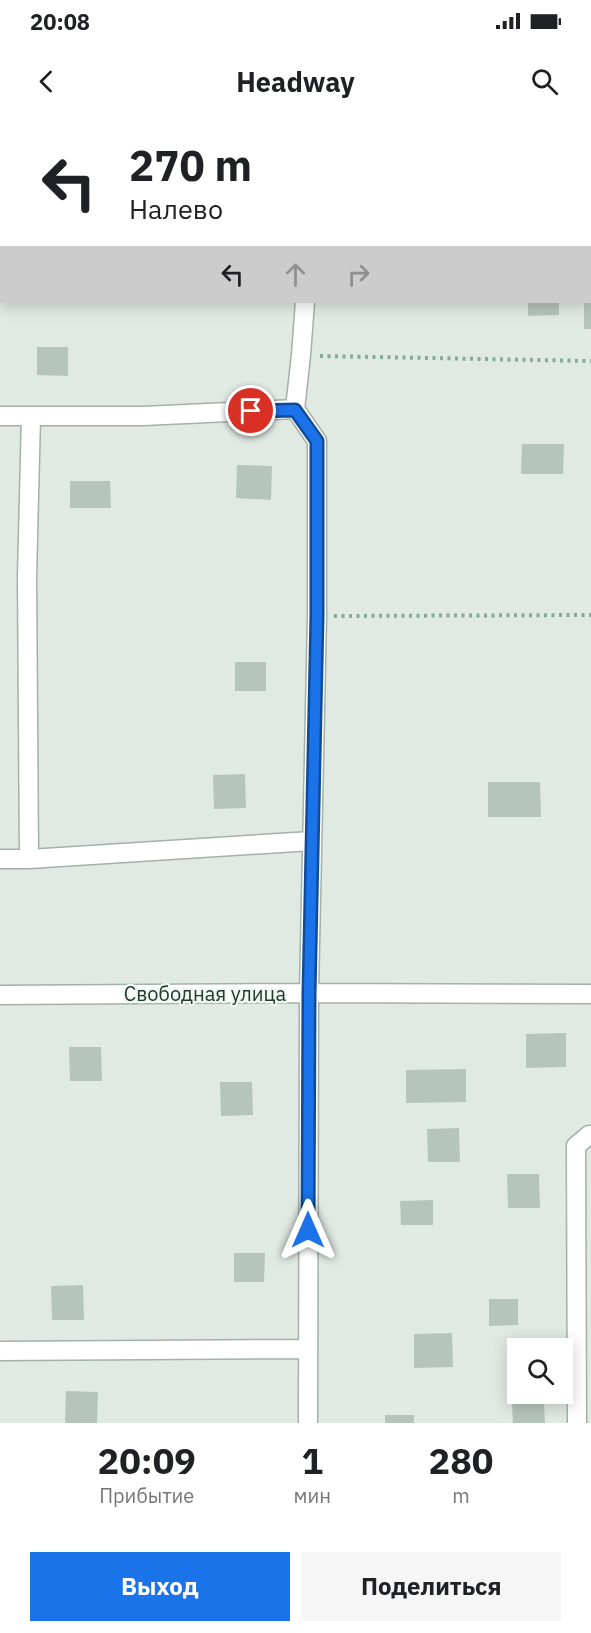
<!DOCTYPE html>
<html lang="ru">
<meta charset="utf-8">
<style>
:root{--surface:#fff;--page:#f6f6f6;--text:#202124;--muted:#757577;--accent:#1a73e8}
body{margin:0;font-family:"IBM Plex Sans",sans-serif;background:var(--page);color:var(--text);height:100vh;display:flex;flex-direction:column;font-size:22px;white-space:nowrap}
*{box-sizing:border-box;margin:0}
p{font-size:20px;color:var(--muted)}
.icon{flex:none;width:33px;height:33px;fill:none;stroke:currentColor;stroke-width:2;stroke-linecap:round;stroke-linejoin:round}
.map{position:relative;height:1303px;overflow:hidden}
.panel{display:flex;flex-direction:column;background:var(--surface);flex:1}
.panel>*{flex:none}
.guide{position:absolute;left:0px;top:0px;width:591px;height:183px;box-shadow:0 3px 15px #0003;background:#fff;color:var(--text);overflow:hidden}
.controls{position:absolute;left:507px;top:1218px;display:grid;gap:12px}
.controls a{display:grid;place-items:center;width:66px;height:66px;border-radius:0px;background:var(--surface);box-shadow:0 3px 15px #0003;font-size:30px}
.pin{position:absolute;display:grid;place-items:center;width:51px;height:51px;color:#fff;margin:-26px;border:3px solid #fff;border-radius:50%;box-shadow:0 2px 6px #0007}
.me{position:absolute;width:66px;margin:-33px;rotate:0deg;stroke-linejoin:round;filter:drop-shadow(0 0 4px #0008)}
.turn{display:flex;align-items:center;gap:21px;height:126px;padding:0 30px;font-size:27px}
.turn .icon{width:78px;height:78px;stroke-width:2.5}
.turn b{display:block;font-size:42px;line-height:51px}
.lanes{display:flex;align-items:center;height:57px;padding:0 30px;background:#0003;justify-content:center;gap:30px;direction:ltr}
.lanes .off{opacity:.35}
.eta{display:flex;justify-content:space-evenly;align-items:center;height:102px;text-align:center}
.eta b{font-size:36px;font-weight:700;line-height:42px}
.primary-button{display:flex;gap:12px;margin-top:auto;padding:12px 30px}
.primary-button a{flex:1;height:69px;border-radius:0px;background:var(--accent);color:#fff;font-size:24px;font-weight:700;line-height:69px;text-align:center}
.primary-button a+a{background:var(--page);color:var(--text)}
.status{display:flex;justify-content:space-between;align-items:center;height:42px;padding:0 30px;background:var(--surface);direction:ltr}
.status svg{height:16px;fill:currentColor}
header{display:flex;justify-content:space-between;align-items:center;height:78px;padding:0 30px;background:var(--surface);font-size:27px;font-weight:700}
.map>svg:first-child{display:block}
.building{fill:#b6c5bb}
.lines{fill:none;stroke-linecap:round;stroke-linejoin:round}
.minor-casing{stroke:#a3b1a8;stroke-width:21}
.path{stroke:#82ac93;stroke-width:4;stroke-dasharray:3 4.5;stroke-linecap:butt}
.minor{stroke:#fff;stroke-width:18}
.route-casing{stroke:#114b97;stroke-width:15}
.route{stroke:#1a73e8;stroke-width:10}
.labels{text-anchor:middle;stroke-width:4.5;stroke-linejoin:round;paint-order:stroke}
.street-label{font-size:20px;fill:#22392c;stroke:#f0f7f2}
</style>
<div class="status"><b>20:08</b><svg viewBox="0 0 49 12"><path d="M0 12V9h3v3zM5 12V6h3v6zM10 12V3h3v9zM15 12V0h3v12zM26 1h20v11H26zM47 4h2v5h-2z"/></svg></div>
<header><svg class="icon" aria-label="back" viewBox="0 0 24 24"><path d="M15 5l-7 7 7 7"/></svg>Headway<svg class="icon" aria-label="search" viewBox="0 0 24 24"><circle cx="10" cy="10" r="6"/><path d="M15 15l6 6"/></svg></header>
<div class="map">
<svg width="591" height="1303" viewBox="0 0 591 1303">
<rect width="100%" height="100%" fill="#e0eae3"/>
<path class="building" d="M528,182h31v13l-31,1z
M584,182h7v27h-7z
M37,227h31v29l-31,-1z
M522,324h42l-1,30h-42z
M237,345l35,1 -1,34 -35,-2z
M70,361h40l1,27h-41z
M235,542h31v29h-31z
M245,654l1,34 -32,1 -1,-34z
M488,662h52l1,35h-53z
M566,913v34l-40,1v-34z
M69,927h32l1,34h-32z
M466,949v33l-60,1v-33z
M220,962h32l1,33 -32,1z
M459,1008l1,34h-32l-1,-33z
M507,1054h32l1,34h-32z
M433,1080v25h-32l-1,-24z
M234,1133h31l-1,29h-30z
M83,1165l1,35h-32l-1,-34z
M489,1179h29v26l-29,1z
M452,1213l1,34 -39,1v-34z
M564,1229l1,27h-3v-26z
M66,1271l32,1 -1,31h-32z
M544,1283l1,20h-32l-1,-19z
M385,1295h29v8h-29z"/>
<g class="lines">
<g class="minor-casing">
<path id="minor" d="M308,2v-2
M305,182l-4,53 -6,54 22,32v175l-8,377 -1,430
M0,296h143l152,-7
M0,739h29l282,-18
M29,739l-2,-282 4,-160
M0,875l309,-2 282,1
M0,1231l308,-2
M577,1303l-1,-277 13,-11h2"/>
</g>
<path class="path" d="M320,236l271,5
M334,496l257,-1"/>
<use href="#minor" class="minor"/>
</g>
<g class="lines">
<g class="route-casing">
<path id="route" d="M251,291l44,-1 22,31v175l-8,377 -1,237"/>
</g>
<use href="#route" class="route"/>
</g>
<g class="labels">
<g class="street-label">
<text x="205" y="881">Свободная улица</text>
</g>
</g>
</svg>
<div class="controls">
<a><svg class="icon" aria-label="search" viewBox="0 0 24 24"><circle cx="10" cy="10" r="6"/><path d="M15 15l6 6"/></svg></a>
</div>
<div class="pin" style="left:251px;top:291px;background:#d93025"><svg class="icon" aria-label="arrive" viewBox="0 0 24 24"><path d="M6 21V4h12l-3 4 3 4H6"/></svg></div>
<svg class="me" style="left:308px;top:1110px" viewBox="-20 -20 40 40"><path d="M0-17L14 15 0 8-14 15z" fill="#1a73e8" stroke="#fff" stroke-width="4"/></svg>
<div class="guide">
<div class="turn"><svg class="icon" aria-label="left" viewBox="0 0 24 24"><path d="M17 20v-9H6M10 6l-5 5 5 5"/></svg><div><b>270 m</b>Налево</div></div>
<div class="lanes"><svg class="icon" aria-label="left" viewBox="0 0 24 24"><path d="M17 20v-9H6M10 6l-5 5 5 5"/></svg><svg class="icon off" aria-label="ahead" viewBox="0 0 24 24"><path d="M12 20V5M6 11l6-6 6 6"/></svg><svg class="icon off" aria-label="right" viewBox="0 0 24 24"><path d="M7 20v-9h11M14 6l5 5-5 5"/></svg></div>
</div>
</div>
<section class="panel">
<div class="eta">
<div><b>20:09</b><p>Прибытие</p></div>
<div><b>1</b><p>мин</p></div>
<div><b>280</b><p>m</p></div>
</div>
<div class="primary-button"><a>Выход</a><a>Поделиться</a></div>
</section>
